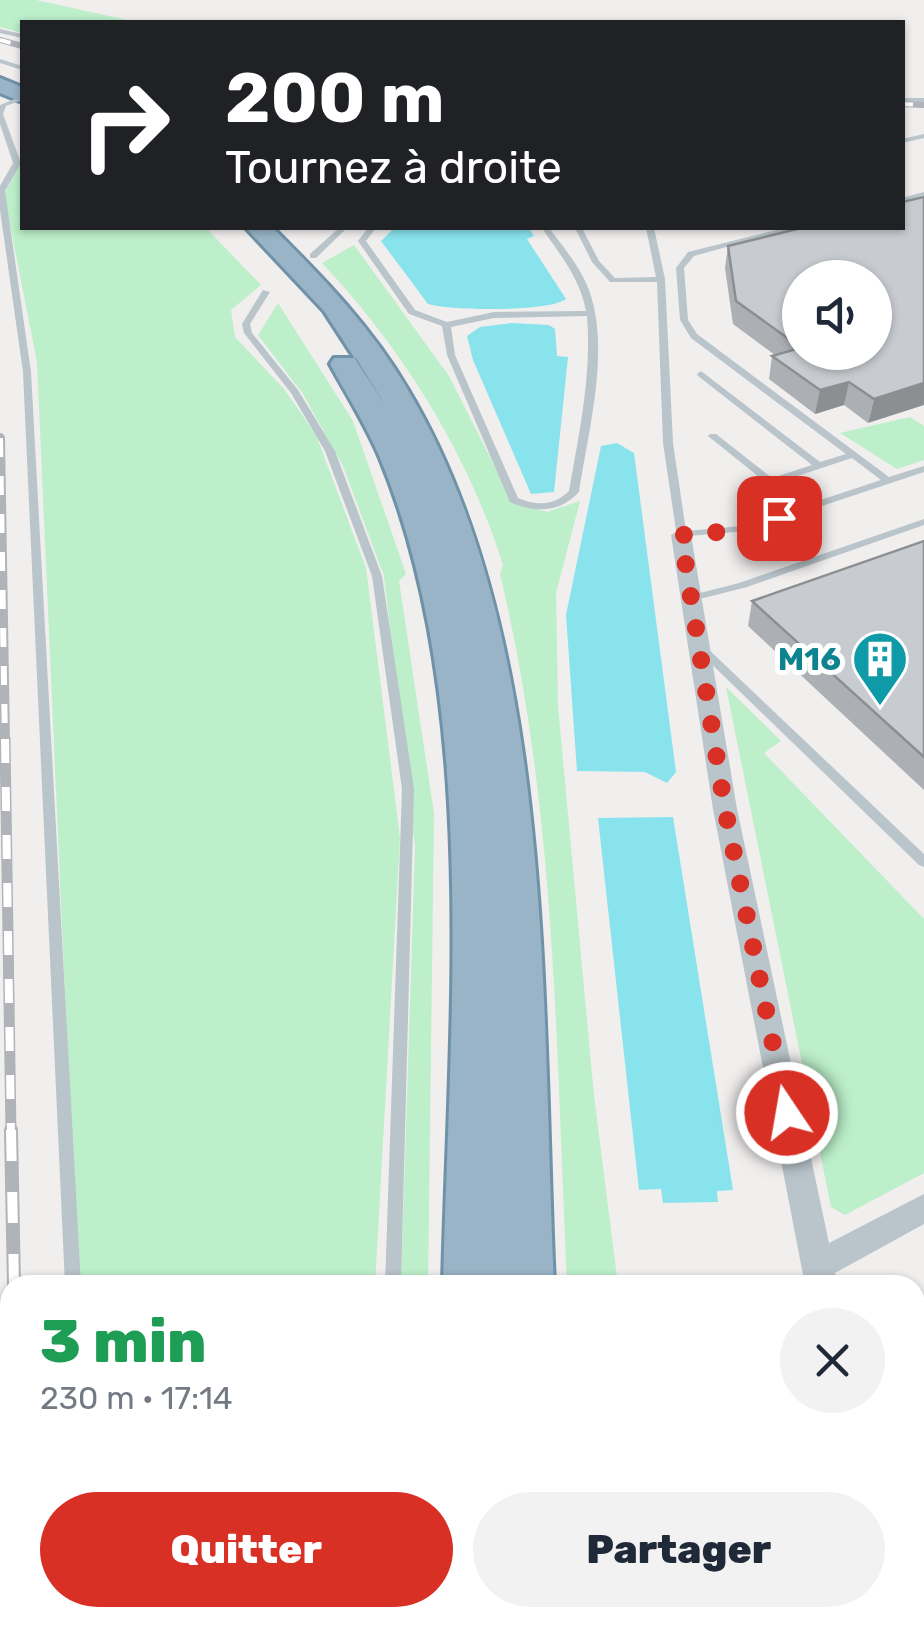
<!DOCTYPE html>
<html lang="fr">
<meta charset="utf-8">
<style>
:root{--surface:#fff;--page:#f2f2f3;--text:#1f2937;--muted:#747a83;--accent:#d93025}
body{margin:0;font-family:Rubik,sans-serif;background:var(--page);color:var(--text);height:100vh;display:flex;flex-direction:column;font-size:38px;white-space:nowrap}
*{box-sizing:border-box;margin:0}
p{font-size:32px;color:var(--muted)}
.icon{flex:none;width:55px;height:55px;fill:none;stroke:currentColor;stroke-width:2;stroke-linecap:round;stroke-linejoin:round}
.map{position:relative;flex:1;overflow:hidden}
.details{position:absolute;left:0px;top:1275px;width:925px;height:352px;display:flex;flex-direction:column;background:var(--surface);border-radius:30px 30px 0 0;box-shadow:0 2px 8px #0004}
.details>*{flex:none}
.hud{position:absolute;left:20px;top:20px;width:885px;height:210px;border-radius:0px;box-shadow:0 2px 8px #0004;background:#202124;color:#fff;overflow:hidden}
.fabs{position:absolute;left:782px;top:260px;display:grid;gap:20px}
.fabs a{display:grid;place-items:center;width:110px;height:110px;border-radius:50%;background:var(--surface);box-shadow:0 2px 8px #0004;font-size:50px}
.pin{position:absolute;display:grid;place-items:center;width:85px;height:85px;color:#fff;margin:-42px;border-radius:20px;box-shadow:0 5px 15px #0006}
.me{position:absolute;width:110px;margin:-55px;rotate:348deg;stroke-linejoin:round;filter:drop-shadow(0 0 8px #0008)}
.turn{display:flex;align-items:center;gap:35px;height:210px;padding:0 40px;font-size:45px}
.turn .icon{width:130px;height:130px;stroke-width:2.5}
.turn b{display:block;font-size:70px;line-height:85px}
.round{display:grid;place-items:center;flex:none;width:105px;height:105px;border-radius:52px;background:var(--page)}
.summary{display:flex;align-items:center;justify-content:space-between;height:170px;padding:0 40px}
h1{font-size:60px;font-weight:800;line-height:75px;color:#1e9e55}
.primary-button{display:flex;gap:20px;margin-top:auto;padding:20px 40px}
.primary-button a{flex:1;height:115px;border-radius:60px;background:var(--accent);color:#fff;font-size:40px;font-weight:800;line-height:115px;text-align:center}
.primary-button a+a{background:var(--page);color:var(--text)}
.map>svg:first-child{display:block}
.green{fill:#bcefca}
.water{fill:#88e3ed}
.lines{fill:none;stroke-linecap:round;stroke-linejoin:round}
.trunk-casing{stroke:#7092a9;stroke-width:6}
.service{fill:#b9c5cb;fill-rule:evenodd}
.minor{fill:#b9c5cb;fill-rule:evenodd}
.trunk{fill:#99b4c6;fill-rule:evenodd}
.rail-far3-casing{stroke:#b0b4b9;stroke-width:6}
.rail-far2-casing{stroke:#b0b4b9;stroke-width:10}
.rail-far1-casing{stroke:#b0b4b9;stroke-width:11}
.rail-casing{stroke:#b0b4b9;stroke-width:14}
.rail-far3{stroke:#fff;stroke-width:4;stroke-dasharray:11;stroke-linecap:butt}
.rail-far2{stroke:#fff;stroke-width:6;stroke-dasharray:19;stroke-linecap:butt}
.rail-far1{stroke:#fff;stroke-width:8;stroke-dasharray:24;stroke-linecap:butt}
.rail{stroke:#fff;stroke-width:10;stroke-dasharray:31;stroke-linecap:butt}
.wall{fill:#acafb4}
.shaded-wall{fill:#8c8f92}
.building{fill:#c8ccd1;stroke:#8c8f92;stroke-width:2.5}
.route{stroke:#d93025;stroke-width:18;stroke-dasharray:0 32.4}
.labels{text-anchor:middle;stroke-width:10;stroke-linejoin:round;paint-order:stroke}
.culture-label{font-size:32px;font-weight:bold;fill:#0d838f;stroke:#fff;text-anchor:end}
</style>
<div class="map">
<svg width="924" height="1627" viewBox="0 0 924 1627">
<rect width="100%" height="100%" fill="#f1eeee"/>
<path class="green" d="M0,0h36l100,22h-114v11l-22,-6z
M22,160v68h184l55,57 -30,25 4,27 49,52 32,46 50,133 34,270 -25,447h-297l-41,-923 -33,-168z
M354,245l95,131 63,125 35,11 33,-11 -24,92 2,113 36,390 24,189h-51c-11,-238 -11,-479 -67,-711l3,-9c-35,-112 -101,-217 -181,-302z
M278,303l75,118 53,153 -7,7 35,233 -6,471h-27l14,-438 -31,-271 -41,-110 -40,-72 -45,-59z
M910,417l14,9v34l-27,9 -57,-36z
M726,687l55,54 -17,12 160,166v254l-79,42 -14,-8z
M143,1618h218v9h-215z"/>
<path class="water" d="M394,228h135l5,8 -7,3 39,60c-16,13 -116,12 -138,5l-47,-63z
M511,323l38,2 6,4 2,27 11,1 -14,135 -23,2 -58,-134 -6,-24 13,-9z
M617,443l17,10 42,319 -9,11 -22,-11 -68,-1 -11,-156 35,-169z
M673,817l60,373 -16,1 1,11 -55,1 -2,-14 -22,1 -41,-372z
M704,1618h125l2,9h-126z"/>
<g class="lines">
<g class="trunk-casing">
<path id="trunk" d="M0,78l22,9v15l-22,-9z
M246,228h27c50,50 99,100 135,162 148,248 133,613 146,895h-111c6,-259 38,-583 -63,-827 -14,-33 -33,-63 -50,-94l4,-6h22l31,50 -63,-97z
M445,1618h129l2,9h-131z"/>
</g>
<path class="service" d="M0,29l22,5v4l-22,-5z
M0,59l22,7v4l-22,-7z
M22,96v4l-16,6 -3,8 18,49 -16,28 26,181 50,913h-16l-42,-913 -23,-162v-24l13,-23 -13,-39v-19z
M902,98h22v4h-22z
M924,134v4l-22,5v-4z
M924,192v4l-22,6v-4z
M339,228h8l-31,30h-6v-4z
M368,228h8l-10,13 49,69 32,12 47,-10 92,-1c-6,-33 -26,-56 -44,-83h7c15,20 33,41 41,65 20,59 -2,139 -11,199 -19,21 -44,21 -69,10l-63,-147 -5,-29 -33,-12 -51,-73zM587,316c5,59 -8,117 -18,175 -15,15 -32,15 -51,7l-63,-143 -4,-28 43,-9z
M575,228h7l17,33 16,17 41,-1 -10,-49h8l11,51 8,164 13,88 56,-5 139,-46 -29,-22 -97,32h-6v-4l15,-5 -56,-45 2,-2h6l56,44 40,-13 -114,-89 -1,-2 4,-3 119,91 26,-8 -155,-116 -11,-18 -4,-52 12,-16 96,-24h11l-101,28 -10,12 4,52 9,14 192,143 35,-11v6l-177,59 -70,6 -14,-94 -6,-161h-47l-18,-20z
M263,290l7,2 -20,32 2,9 46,57 37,61 47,125 32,213 -13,496h-16l17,-496 -30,-213 -47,-125 -34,-58 -47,-60 -2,-9z
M924,519v6l-177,62 -55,14 -5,-3 1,-2 51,-13z
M701,644l4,2 219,208v13l-5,-2 -222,-215 -2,-2 2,-2z
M114,1618h19l4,9h-20z
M375,1618h19l1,9h-20z"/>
<path class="minor" d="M681,529l10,6 46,274 92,434 95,-49v30l-89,49 2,12h-32l-92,-476 -42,-274z
M861,1618h38l2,9h-38z"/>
<use href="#trunk" class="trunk"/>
<g class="rail-far3-casing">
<path id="rail-far3" d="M0,40l22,6
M902,104l22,1"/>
</g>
<g class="rail-far2-casing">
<path id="rail-far2" d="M0,438l5,304"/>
</g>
<g class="rail-far1-casing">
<path id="rail-far1" d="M5,739l6,393"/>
</g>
<g class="rail-casing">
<path id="rail" d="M11,1130l3,155
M20,1618v9"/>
</g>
<use href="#rail-far3" class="rail-far3"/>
<use href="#rail-far2" class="rail-far2"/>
<use href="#rail-far1" class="rail-far1"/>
<use href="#rail" class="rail"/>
</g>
<path class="wall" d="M924,197l-56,226 -24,-18 -29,9 -46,-35 3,-23 3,-1 -42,-31 -8,-56 3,-22z
M924,541v249l-176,-164 4,-25z"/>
<path class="shaded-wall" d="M849,382l-5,23 -29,9 5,-24z
M924,383v22l-56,18 6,-24z"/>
<path class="building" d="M924,197v186l-50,16 -25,-17 -29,8 -48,-34 28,-8v4h75v-74h-75v69l-64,-46 -8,-55 73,-18h101v-26z
M924,541v216l-172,-156z"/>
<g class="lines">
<path class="route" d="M779,518l-36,12 -62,5 44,274 62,304"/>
</g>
<defs>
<g id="building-pin" transform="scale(2.875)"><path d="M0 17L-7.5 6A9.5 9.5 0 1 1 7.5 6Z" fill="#0f9aa8" stroke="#fff"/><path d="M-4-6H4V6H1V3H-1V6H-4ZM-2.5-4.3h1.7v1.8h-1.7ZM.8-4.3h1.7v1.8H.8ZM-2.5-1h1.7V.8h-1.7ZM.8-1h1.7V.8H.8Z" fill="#fff"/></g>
</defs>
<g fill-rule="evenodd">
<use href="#building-pin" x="880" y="659"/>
</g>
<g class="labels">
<g class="culture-label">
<text x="841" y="670">M16</text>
</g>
</g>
</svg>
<div class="fabs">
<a><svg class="icon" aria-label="sound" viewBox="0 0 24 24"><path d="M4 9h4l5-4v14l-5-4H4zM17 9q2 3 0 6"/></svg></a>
</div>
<div class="pin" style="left:779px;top:518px;background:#d93025"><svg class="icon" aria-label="arrive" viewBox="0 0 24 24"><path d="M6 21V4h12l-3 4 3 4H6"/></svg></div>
<svg class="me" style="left:787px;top:1113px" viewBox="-20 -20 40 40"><circle r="17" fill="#d93025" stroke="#fff" stroke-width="3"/><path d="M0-11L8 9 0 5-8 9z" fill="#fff"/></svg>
<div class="hud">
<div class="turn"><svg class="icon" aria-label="right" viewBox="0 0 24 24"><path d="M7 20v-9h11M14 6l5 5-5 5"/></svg><div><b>200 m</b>Tournez à droite</div></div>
</div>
<section class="details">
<div class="summary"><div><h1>3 min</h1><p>230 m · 17:14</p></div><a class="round"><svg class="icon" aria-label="close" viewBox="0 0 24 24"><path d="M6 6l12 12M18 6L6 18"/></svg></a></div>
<div class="primary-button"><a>Quitter</a><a>Partager</a></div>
</section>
</div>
